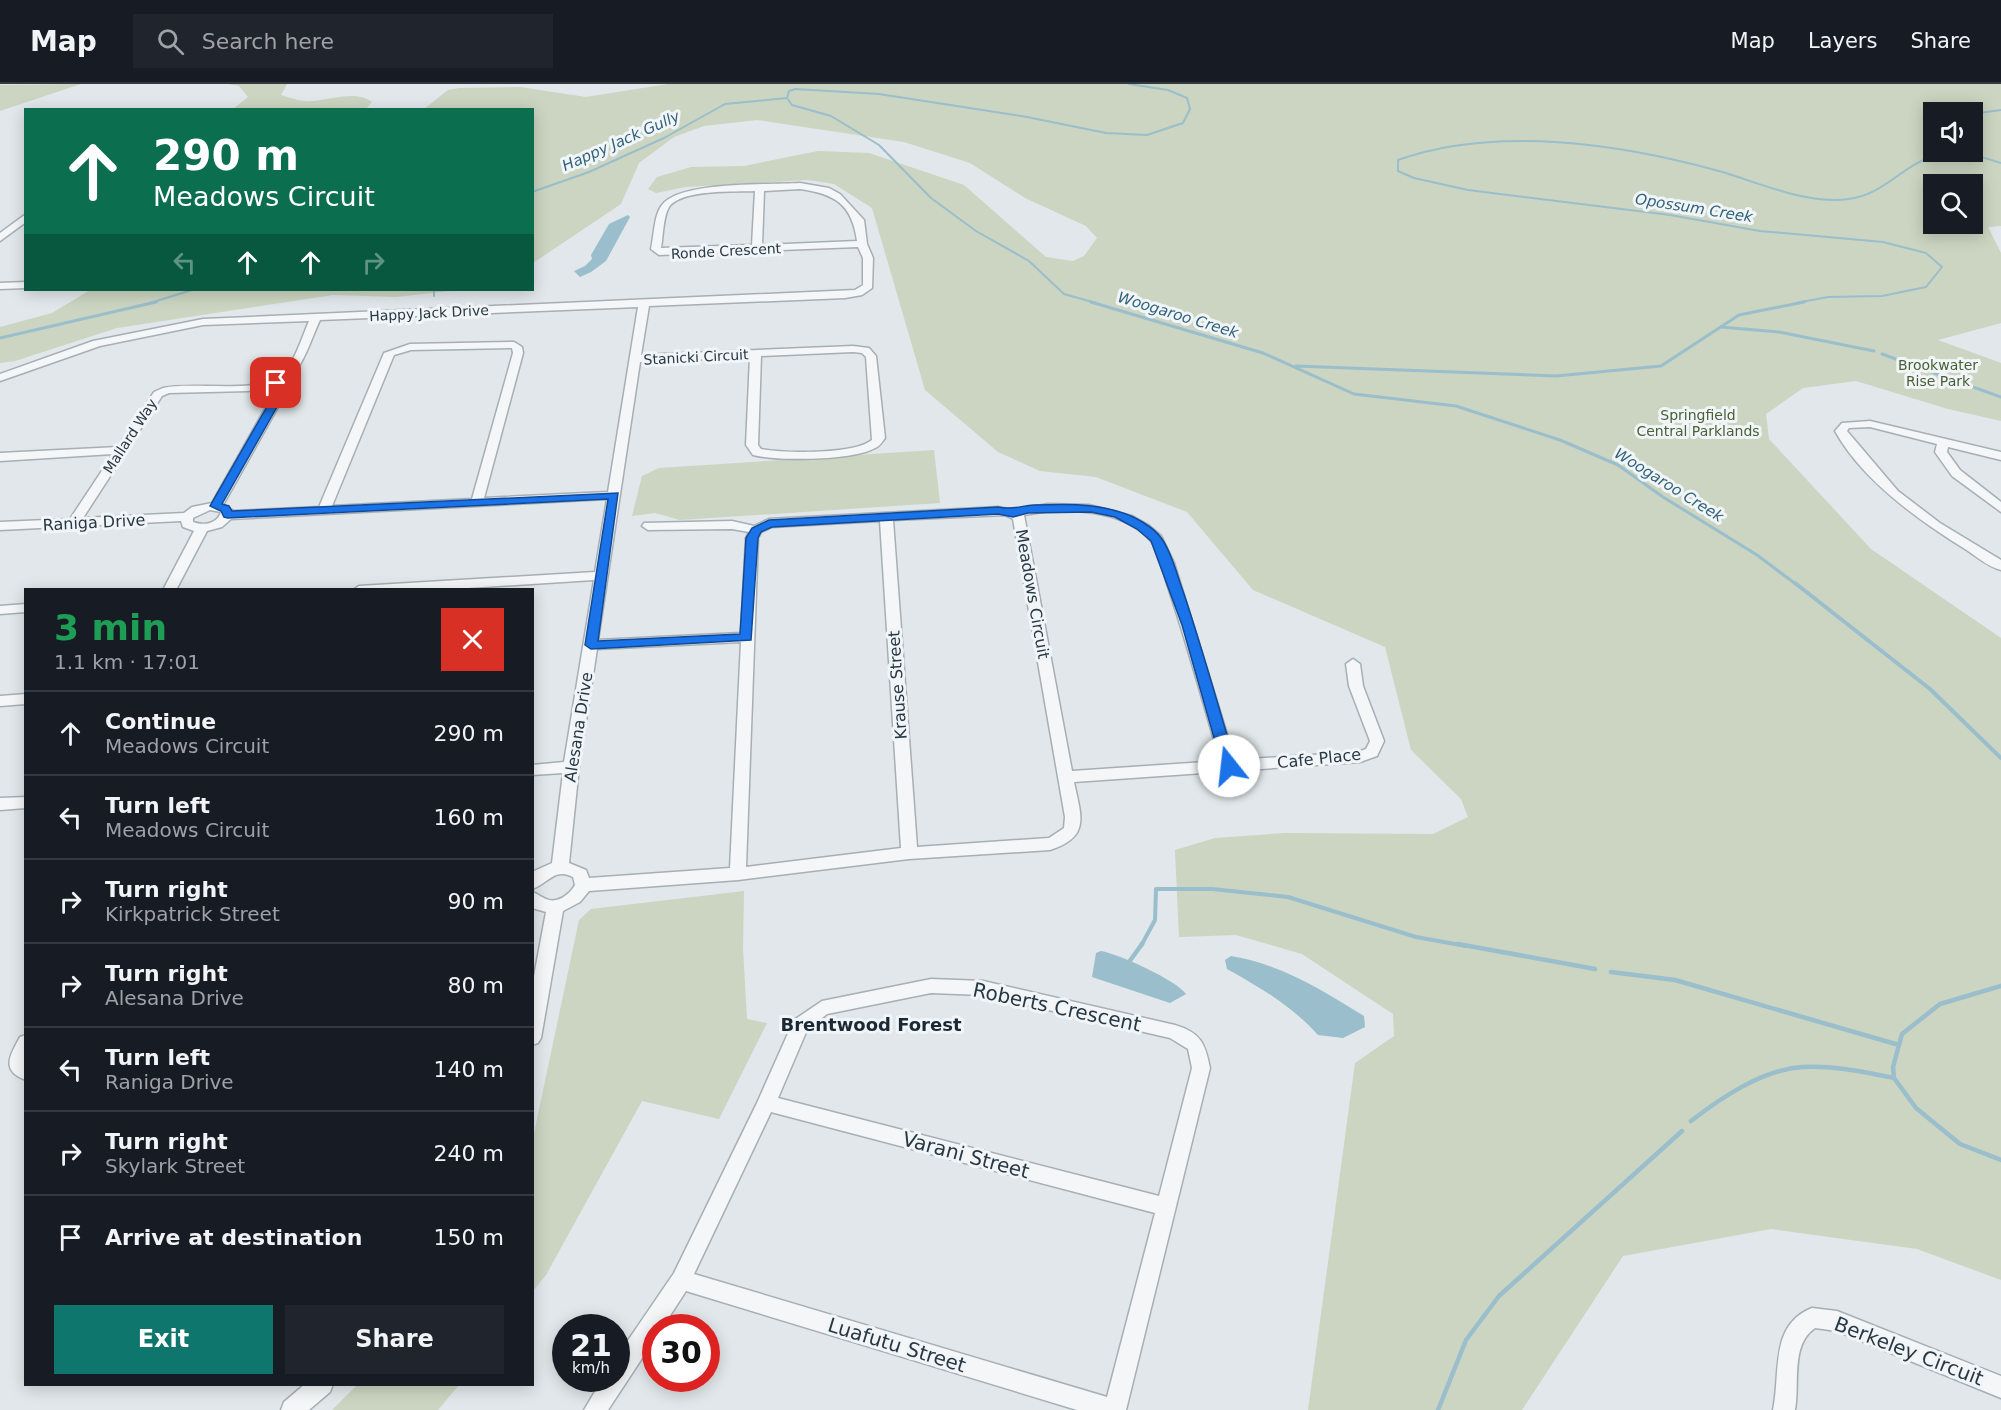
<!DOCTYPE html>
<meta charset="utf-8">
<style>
:root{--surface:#171b24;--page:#20242c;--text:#f1f3f6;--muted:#9ea1a6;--line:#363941;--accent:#0f766e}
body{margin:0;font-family:"DejaVu Sans",sans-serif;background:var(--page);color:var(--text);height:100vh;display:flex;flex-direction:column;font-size:22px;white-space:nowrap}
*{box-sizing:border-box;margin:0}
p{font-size:20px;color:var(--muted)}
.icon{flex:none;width:33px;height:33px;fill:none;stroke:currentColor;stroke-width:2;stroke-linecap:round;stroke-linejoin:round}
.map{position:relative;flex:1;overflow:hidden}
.panel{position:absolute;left:24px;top:504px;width:510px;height:798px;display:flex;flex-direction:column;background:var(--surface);border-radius:0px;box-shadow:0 3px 15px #0003}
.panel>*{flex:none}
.banner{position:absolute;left:24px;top:24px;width:510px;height:183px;border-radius:0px;box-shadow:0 3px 15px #0003;background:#0b6e4f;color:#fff;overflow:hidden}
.buttons{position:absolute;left:1923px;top:18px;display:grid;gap:12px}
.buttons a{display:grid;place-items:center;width:60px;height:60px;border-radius:0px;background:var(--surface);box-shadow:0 3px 15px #0003;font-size:30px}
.speed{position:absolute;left:552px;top:1230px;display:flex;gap:12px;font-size:30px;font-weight:700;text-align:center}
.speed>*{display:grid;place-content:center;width:78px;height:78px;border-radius:50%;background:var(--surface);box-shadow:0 3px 15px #0003;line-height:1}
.speed small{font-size:15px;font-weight:400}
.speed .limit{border:9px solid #d22;background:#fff;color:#111}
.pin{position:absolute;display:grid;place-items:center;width:51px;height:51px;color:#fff;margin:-26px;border-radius:12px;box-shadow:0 3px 9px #0006}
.me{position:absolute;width:66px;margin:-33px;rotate:344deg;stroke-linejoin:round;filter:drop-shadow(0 0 4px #0008)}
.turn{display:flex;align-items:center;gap:21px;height:126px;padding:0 30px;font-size:27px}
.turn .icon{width:78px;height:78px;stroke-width:2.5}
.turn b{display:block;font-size:42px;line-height:51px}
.lanes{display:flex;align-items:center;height:57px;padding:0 30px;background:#0003;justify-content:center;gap:30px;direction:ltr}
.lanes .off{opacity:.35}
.round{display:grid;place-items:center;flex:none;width:63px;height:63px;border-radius:0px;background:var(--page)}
.summary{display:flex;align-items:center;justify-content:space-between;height:102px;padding:0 30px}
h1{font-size:36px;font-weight:800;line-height:45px;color:#1e9e55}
.primary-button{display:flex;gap:12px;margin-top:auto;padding:12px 30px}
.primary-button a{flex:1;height:69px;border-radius:0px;background:var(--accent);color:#fff;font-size:24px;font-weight:800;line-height:69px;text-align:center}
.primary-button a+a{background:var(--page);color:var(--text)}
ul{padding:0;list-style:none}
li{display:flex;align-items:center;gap:18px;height:84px;padding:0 30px;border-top:2px solid var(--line)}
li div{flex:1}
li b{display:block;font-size:22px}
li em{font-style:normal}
header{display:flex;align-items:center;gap:36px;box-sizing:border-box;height:84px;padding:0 30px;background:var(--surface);border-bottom:2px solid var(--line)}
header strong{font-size:28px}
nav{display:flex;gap:33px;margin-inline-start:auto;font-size:21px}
.search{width:420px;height:54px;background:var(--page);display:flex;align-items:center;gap:15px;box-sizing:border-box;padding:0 21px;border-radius:0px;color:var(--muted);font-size:22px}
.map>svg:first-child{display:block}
.green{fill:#cbd5c1;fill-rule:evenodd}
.water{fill:#9abecc}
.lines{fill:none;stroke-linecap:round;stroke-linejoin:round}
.stream-far3{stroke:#9abecc;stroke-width:2}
.stream-far2{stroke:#9abecc;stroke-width:3}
.stream-far1{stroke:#9abecc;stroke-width:4}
.stream{stroke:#9abecc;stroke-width:4.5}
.street-casing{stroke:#a6afb5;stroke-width:3}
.street{fill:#f4f6f8;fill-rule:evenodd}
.route{fill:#1a73e8;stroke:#114b97;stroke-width:1.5}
.labels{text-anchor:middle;stroke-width:6;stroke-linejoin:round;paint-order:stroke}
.far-street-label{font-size:14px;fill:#283843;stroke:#f1f5f8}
.far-park-label{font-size:14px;fill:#476035;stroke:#f1f5f8}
.far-water-label{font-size:15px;font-style:italic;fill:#306279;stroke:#f1f5f8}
.street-label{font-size:16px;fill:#283843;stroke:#f1f5f8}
.neighbourhood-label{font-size:18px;font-weight:bold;fill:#1a2934;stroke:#f1f5f8}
.near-street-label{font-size:20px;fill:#283843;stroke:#f1f5f8}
</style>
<header>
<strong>Map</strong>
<div class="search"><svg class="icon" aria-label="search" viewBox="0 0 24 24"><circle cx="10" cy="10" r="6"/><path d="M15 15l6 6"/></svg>Search here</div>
<nav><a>Map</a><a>Layers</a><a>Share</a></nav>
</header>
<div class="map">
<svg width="2001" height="1326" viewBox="0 0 2001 1326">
<rect width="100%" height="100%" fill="#e1e7ea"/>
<path class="green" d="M81,0l-81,27v-26z
M228,0h59l-6,11c7,2 16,5 23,6 21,2 50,-13 68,1l-6,7h-133l15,-12 -9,-11z
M668,0h1333v142l-13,1 13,26v70l-63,17 63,23v58l-53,-12 -92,-28 -53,7 -37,26 3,25 102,110 130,89v642l-84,-31 -146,-20 -148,27 -101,154h-214l47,-347 39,-27 -1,-22 -91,-60 -66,-19 -57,2 -4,-87 40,-12 70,-5 148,1 35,-17 -7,-18 -50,-49 -26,-103 -132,-57 -66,-78 -91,-35 -56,-6 -42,-19 -73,-62 -53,-182 -38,-24 -26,-4 -122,7 -30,6 -8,-4 9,-12 34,-10 53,-1 74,-15 51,2 95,32 82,72 27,4 11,-5 13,-18 -11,-12 -61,-28 -55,-35 -66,-21 -147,-22 -53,6 -30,11 -35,26 -18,41 -88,59 -1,-153 -108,-1 24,-19 11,-2 61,-1 66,10zM1972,28v40h-38v-40zM1934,100h38v40h-38z
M90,206h369l-63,7 -63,-2 -216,33 -102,33 -15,2v-36l52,-14z
M934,366l6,53 -260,17 -25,-7 -23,3 10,-40 17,-8z
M744,807l-1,57 4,71 20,4 -48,96 -77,-18 -96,174 -13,16v-153l46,-218 12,-11z
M358,1300h101v1l-21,25h-106z"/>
<path class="water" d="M628,131l2,2 -24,44 -15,11 -11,5 -6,-6 11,-5 7,-7 -1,-4 18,-31z
M1101,867c18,3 75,29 85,43l-16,9 -78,-26 4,-24z
M1231,872c50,8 91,34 133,60l1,11 -22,11 -25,-3c-26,-29 -57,-47 -91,-66l-2,-9z"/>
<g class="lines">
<path class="stream-far3" d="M1972,30l29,-4
M532,108l57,-20 75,-34 61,-34 62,-6
M434,206v6
M150,219l42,-13
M1096,219l-32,-9 -35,-33 -53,-30 -45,-33 -52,-53 -48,-29 -39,-11 -5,-7 2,-7 6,-2 84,5 148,23 79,16 41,2 36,-12 7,-14 -3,-11 -19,-8 -39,-6
M1796,219l32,-6 54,-1 44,-9 16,-20 -16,-14 -43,-11 -123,-11 -90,-16 -202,-25 -54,-12 -16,-7v-11c98,-35 223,-16 321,11 38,11 74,28 114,29 52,2 67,-39 110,-46 20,-3 40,3 58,9"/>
<path class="stream-far2" d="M1091,218l172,51 91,41 102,12 104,34 58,25 45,32 94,58 40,30
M1721,243l58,5 95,19
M0,254l156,-36
M1882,270l119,43
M1296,282l260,10 105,-10 78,-51 65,-13"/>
<path class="stream-far1" d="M1795,499l135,106 71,69
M1141,862l14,-26 1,-31h56l76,8 128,40 50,9"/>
<path class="stream" d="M1458,860l137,25
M1129,878l13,-18
M1611,888l64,8 224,65
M2001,902l-61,18 -38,30 -9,33 1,11 22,30 44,36 41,16
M1691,1037c31,-24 71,-51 111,-54 31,-2 62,5 92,11
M1438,1326l28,-70 33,-44 183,-165"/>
<g class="street-casing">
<path id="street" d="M800,99l29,5 11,6 24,26 3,24 6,14 -1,30 -10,7 -17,3 -196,8 -8,49 212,-9 16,2 7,8 9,82c-3,4 -5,8 -10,10 -23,13 -97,13 -122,7l-7,-10 4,-88 -110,5 -42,278 143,-7 5,-95 3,-6 -17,-3 -84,1 -6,-4 2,-3 88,-2 22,5 15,-7 229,-12 16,3 34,-6 41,1 43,11 16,9 13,11 13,27 61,197 123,-8 8,-3 4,-8 -21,-55 -3,-22 7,-5 7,5 3,22 21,55 -7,15 -17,6 -286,20c7,34 17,55 -24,68l-141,9 -171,21 -149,11 -9,11 -17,9 -22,127 -3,5 -6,2v-58l14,-75 -14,-4v-16c6,2 9,5 14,7 11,5 23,-4 29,-14l-2,-8c-19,-10 -25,7 -41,12v-17l20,-9 11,-90 -31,2v-10l32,-3 30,-182 -157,10h-84l6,-4 236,-14 12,-73 -376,20 -9,8 -15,4 -31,59h-13l31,-59 -11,-4 -2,-6 -181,9v-8l70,-3 43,-65 -113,7v-8l118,-6 36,-55 9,-4c30,-7 96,7 119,-14 13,-12 20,-37 27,-53l-106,4 -103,21 -100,35v-7l93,-33 110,-22 652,-29 8,-5v-27l-5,-11 -199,8 -8,-6c3,-13 3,-34 11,-44 17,-24 108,-20 138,-22zM800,105c35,5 52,15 57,52l-95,4 2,-54zM755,107l-3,54 -91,3c2,-11 2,-31 8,-41 12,-18 67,-15 86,-16zM638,223l-30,185 -124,6 39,-145 -1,-6 -8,-5 -104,2 -26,9 -65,154 -85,4 -11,-6 64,-114 -4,-8c20,-13 27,-42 37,-63zM512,264l1,5 -41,146 -140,7 62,-151 17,-5zM853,268l9,1 4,4 6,83c-19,15 -88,13 -111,9l-3,-4 3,-89zM274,302l1,5 -63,112 -20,4 -8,6 -101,5 79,-122 7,-3 79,-2zM210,426l11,2c-4,12 -17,14 -28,10v-4zM1048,427c35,-1 78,1 103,30 9,11 12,30 16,43 20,59 36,118 53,177l-148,10 -48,-256zM1005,431l8,4 52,298 -1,11 -15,10 -132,9 -24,-327zM880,437l21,327 -155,19 12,-329 3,-6 11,-5zM741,558l-11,226 -141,10 -3,-8 -17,-7 10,-96 18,-118z
M26,130v8l-26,19v-8z
M26,198v6l-26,1v-6z
M1870,337l131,31v8l-53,-13 -1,5 13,18 41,32v10l-49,-36 -17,-24 2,-8 -67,-17 -21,1 -2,3 51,60 42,32 61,37v10c-13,-3 -25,-14 -36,-21 -47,-29 -103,-69 -130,-118l7,-8z
M26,520v8l-26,2v-8z
M26,610v10l-26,2v-10z
M26,713v11l-26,2v-12z
M931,895l52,2 192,44c26,8 30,18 35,43l-84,342h-49l-391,-119 -24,37h-6v9l-48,73h-24l19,-32h13v-20l58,-85 83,-170 37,-83 28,-19zM931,909l52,2 187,43 18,11 4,19 -33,128 -381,-98 29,-68 20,-16zM771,1028l384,101 -48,184 -413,-123z
M26,951v45c-26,-9 -16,-25 -6,-43z
M1812,1224l25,3 164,65v22l-164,-67 -22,-3c-25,17 -15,56 -20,82h-22c8,-37 -4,-85 39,-102z
M305,1300h28l-3,8 -21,18h-28l3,-8z"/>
</g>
<use href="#street" class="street"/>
</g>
<path class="route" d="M272,296l13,4 1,7 -64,113 7,2 3,5 386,-18 -20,148 142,-7 6,-96 6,-10 17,-8 229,-13c14,3 22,-1 36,-2 29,-1 57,-2 86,7 14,4 34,15 42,27 11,16 15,37 22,55 19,57 35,114 52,172l-7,4 -7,-4 -40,-141 -31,-84 -14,-12 -22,-12 -24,-5 -63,1 -15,4 -15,-3 -226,13 -11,5 -3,6 -7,102 -160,9 -6,-4 23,-146 -380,19 -4,-1 -3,-6 -11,-5 66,-115z"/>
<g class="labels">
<g class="far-street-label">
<text transform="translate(726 167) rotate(-3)" y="5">Ronde Crescent</text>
<text transform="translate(429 229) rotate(-3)" y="5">Happy Jack Drive</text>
<text transform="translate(696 273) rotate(-3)" y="5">Stanicki Circuit</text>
<text transform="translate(130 352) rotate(-57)" y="5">Mallard Way</text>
</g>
<g class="far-park-label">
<text x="1938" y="286">Brookwater<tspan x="1938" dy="16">Rise Park</tspan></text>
<text x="1698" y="336">Springfield<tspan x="1698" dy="16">Central Parklands</tspan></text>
</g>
<g class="far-water-label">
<text transform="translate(621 57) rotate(-24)" y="5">Happy Jack Gully</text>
<text transform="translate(1694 124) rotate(9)" y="5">Opossum Creek</text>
<text transform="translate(1178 231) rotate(17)" y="5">Woogaroo Creek</text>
<text transform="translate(1669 401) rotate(32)" y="5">Woogaroo Creek</text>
</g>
<g class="street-label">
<text transform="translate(94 438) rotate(-3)" y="6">Raniga Drive</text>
<text transform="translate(1033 510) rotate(80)" y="6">Meadows Circuit</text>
<text transform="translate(897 601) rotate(-94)" y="6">Krause Street</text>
<text transform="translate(578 643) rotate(-81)" y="6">Alesana Drive</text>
<text transform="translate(1319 674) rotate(-6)" y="6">Cafe Place</text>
</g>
<g class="neighbourhood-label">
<text x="871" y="947">Brentwood Forest</text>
</g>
<g class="near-street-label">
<text transform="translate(1057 923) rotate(12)" y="7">Roberts Crescent</text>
<text transform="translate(966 1071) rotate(15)" y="7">Varani Street</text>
<text transform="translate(897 1261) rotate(17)" y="7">Luafutu Street</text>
<text transform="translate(1909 1267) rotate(21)" y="7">Berkeley Circuit</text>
</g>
</g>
</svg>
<div class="buttons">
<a><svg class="icon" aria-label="sound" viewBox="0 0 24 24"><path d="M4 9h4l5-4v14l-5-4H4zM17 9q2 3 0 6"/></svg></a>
<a><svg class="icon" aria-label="search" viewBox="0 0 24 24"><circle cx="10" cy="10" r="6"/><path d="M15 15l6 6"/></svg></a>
</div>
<div class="speed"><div>21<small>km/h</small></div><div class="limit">30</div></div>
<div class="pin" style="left:276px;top:299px;background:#d93025"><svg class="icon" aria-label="arrive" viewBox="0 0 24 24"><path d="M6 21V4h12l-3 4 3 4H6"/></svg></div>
<svg class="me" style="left:1229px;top:682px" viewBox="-20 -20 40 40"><circle r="19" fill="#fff"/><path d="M0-13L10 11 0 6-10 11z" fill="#1a73e8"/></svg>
<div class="banner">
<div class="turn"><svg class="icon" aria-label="ahead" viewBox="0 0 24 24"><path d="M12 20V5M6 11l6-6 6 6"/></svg><div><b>290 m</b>Meadows Circuit</div></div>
<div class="lanes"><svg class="icon off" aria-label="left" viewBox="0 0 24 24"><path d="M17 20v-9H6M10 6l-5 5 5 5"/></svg><svg class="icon" aria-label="ahead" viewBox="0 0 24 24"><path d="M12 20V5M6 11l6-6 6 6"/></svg><svg class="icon" aria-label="ahead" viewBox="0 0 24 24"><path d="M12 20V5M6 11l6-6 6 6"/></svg><svg class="icon off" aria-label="right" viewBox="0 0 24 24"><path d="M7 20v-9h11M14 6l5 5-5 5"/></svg></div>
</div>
<section class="panel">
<div class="summary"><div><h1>3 min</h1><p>1.1 km · 17:01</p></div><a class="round" style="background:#d93025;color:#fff"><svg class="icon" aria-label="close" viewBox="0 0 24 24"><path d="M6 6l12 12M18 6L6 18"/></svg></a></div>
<ul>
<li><svg class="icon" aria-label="ahead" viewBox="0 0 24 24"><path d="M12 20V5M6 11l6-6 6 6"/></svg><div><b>Continue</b><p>Meadows Circuit</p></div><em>290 m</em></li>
<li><svg class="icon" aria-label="left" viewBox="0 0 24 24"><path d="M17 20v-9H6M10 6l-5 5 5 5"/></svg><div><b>Turn left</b><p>Meadows Circuit</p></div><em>160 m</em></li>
<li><svg class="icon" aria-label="right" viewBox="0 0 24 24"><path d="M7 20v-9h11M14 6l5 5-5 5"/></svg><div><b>Turn right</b><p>Kirkpatrick Street</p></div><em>90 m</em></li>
<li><svg class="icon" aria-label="right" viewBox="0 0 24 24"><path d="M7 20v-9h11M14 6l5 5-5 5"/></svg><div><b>Turn right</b><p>Alesana Drive</p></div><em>80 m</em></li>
<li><svg class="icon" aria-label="left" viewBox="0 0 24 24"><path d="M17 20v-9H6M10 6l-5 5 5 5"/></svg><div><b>Turn left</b><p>Raniga Drive</p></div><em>140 m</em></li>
<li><svg class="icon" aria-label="right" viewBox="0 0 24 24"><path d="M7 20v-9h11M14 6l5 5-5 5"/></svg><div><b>Turn right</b><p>Skylark Street</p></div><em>240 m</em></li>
<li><svg class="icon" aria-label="arrive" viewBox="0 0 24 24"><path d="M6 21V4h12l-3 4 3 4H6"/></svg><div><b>Arrive at destination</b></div><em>150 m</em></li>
</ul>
<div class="primary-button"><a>Exit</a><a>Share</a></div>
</section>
</div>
